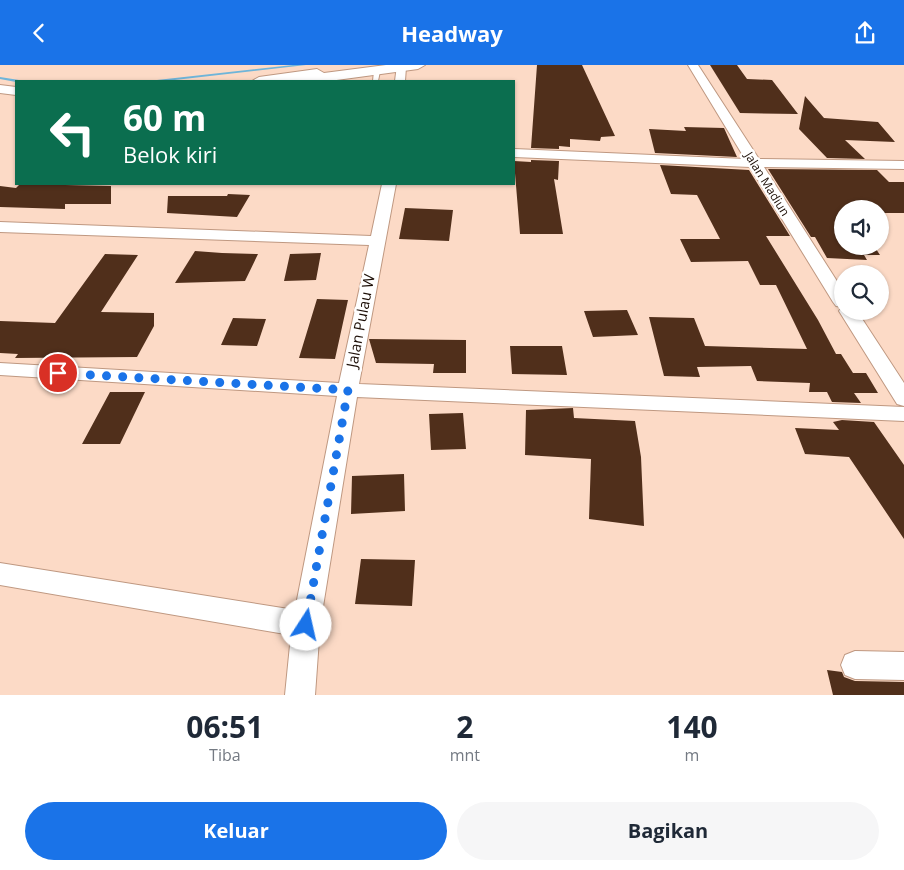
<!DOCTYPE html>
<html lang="id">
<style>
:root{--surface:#fff;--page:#f6f6f7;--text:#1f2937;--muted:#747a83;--accent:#1a73e8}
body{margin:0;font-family:"Open Sans",sans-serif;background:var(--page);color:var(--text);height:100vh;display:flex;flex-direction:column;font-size:19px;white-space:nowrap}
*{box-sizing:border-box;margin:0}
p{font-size:16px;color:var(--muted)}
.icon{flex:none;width:28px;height:28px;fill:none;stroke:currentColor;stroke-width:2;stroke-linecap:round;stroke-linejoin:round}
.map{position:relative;height:630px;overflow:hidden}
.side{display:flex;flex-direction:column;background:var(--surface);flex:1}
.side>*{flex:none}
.guide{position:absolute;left:15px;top:15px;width:500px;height:105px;border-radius:0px;box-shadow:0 1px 4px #0004;background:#0b6e4f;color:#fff;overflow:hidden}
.controls{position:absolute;left:834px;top:135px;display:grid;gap:10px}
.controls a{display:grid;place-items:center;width:55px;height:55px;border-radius:50%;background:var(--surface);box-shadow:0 1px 4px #0004;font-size:25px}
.pin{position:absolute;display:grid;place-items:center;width:42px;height:42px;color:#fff;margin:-21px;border:2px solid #fff;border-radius:50%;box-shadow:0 1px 5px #0007}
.me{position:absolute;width:55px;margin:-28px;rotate:10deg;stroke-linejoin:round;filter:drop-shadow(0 0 4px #0008)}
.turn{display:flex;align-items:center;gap:18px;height:105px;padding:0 25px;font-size:22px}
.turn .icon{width:65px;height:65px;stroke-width:2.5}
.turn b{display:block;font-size:35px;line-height:42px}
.eta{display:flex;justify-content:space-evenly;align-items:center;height:85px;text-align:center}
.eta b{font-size:30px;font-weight:700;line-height:35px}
.primary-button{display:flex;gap:10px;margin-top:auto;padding:10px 25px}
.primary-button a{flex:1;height:58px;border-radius:30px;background:var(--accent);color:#fff;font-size:20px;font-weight:700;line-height:58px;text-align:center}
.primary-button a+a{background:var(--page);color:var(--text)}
header{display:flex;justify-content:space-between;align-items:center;height:65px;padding:0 25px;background:var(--accent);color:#fff;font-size:22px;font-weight:700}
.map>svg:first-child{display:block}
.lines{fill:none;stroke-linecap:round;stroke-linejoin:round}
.stream{fill:#6fb5d9;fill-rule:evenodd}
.building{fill:#502f1b}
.service-casing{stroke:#bf9881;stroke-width:2}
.minor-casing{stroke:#bf9881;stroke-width:2}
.trunk-casing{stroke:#bf9881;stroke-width:2}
.service{fill:#fff;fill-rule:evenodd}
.minor{fill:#fff;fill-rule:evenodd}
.trunk{fill:#fff;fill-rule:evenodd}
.route{stroke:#1a73e8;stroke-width:9;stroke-dasharray:0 16.2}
.labels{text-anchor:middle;stroke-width:5;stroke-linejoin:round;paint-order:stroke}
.far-street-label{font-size:12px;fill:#1b0d05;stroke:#fff}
.street-label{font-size:15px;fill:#1b0d05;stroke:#fff}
</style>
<header><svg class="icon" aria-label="back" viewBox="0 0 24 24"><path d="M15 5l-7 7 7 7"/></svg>Headway<svg class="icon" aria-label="share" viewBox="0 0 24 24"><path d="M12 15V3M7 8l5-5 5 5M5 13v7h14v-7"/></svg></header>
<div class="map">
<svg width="904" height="630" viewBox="0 0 904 630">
<rect width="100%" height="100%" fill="#fcdac6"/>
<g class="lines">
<path class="stream" d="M293,0h13l-140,16h-11l2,-1z
M0,12l19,3 2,1 -5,1 -16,-3z"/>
</g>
<path class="building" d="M537,0h45l33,71 -14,1 -1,4 -30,-2v8l-11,-1v3l-28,-1z
M710,0h27l10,14 25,1 26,34 -58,-1z
M805,31l19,22 54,4 17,20 -50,-2 20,19 -38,-1 -28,-29z
M684,62l40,1 13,29 -82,-4 -6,-24 37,2z
M531,95l28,1 -1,19 -4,-1 9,55h-43l-6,-73 17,1z
M660,100l89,5 41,66h-24l52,84 18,34h5l12,19h13l12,20h-24l7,10 -29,-1 -5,-10h-18l1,-9 -53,-2 -6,-15 -54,1 3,10 -36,-1 -15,-59 45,1 11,28 102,3 -31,-64h-16l-12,-24 -57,1 -11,-23h40l-23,-44 -26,-1z
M768,104l109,1 12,12h15v31h-24v-4h-38v37h32l6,9h-16l3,5 -40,-2 -12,-21h-4z
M20,119l91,2v18h-46v5l-65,-2v-21l16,2z
M228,129l22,1 -13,22 -70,-4 1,-17h59z
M405,143l48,2 -4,31 -50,-2z
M195,186l27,2 36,1 -13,27 -70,2z
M321,188l-5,27 -32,1 6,-27z
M105,189l33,1 -37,57 53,1v13l-17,31 -122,1 3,-4 -18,-1v-32l55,2z
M317,234l31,1 -13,59 -36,-1z
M627,245l11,25 -45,2 -9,-26z
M233,253l33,1 -9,27 -36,-1z
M369,274l97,1v33h-33l1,-9 -58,-1z
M510,281h52l5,29 -55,-1z
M110,327h35l-25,52h-38z
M573,343l1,10 61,3 6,36 3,69 -55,-7 2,-60 -66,-4 1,-45z
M463,348l3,36 -35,1 -2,-36z
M842,355l32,2 30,43v74l-55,-82 -44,-3 -10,-26 44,2 -6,-8z
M404,409l1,37 -54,3 1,-38z
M361,494l54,1 -3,46 -57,-2z
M827,605l15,2 2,5 11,4 49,1v13h-71z"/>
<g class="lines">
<g class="service-casing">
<path id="service" d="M377,4l3,2 -2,10h-5l1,-10z"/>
</g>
<g class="minor-casing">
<path id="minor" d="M397,0l9,2 -1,14h-10z
M688,0h10l61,94 145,2v8l-140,-2 78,122v22h15l47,72v23l-7,-2 -58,-93 3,-4 -6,-1 -3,-4 -83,-135 -236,-10v-8l231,10z
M382,119h14l-37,200 545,23v14l-547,-24 -37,228 -5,70h-30l6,-60 -291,-50v-22l295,47 42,-214 -337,-21v-12l339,20 30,-138 -369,-13v-10l371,14z
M855,586l49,1v28l-49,-1 -10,-4 -4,-10 4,-10z"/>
</g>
<g class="trunk-casing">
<path id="trunk" d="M386,0h39l-7,4 -89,12h-77l7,-4 58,-8 7,4z
M0,20l16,2v8l-16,-2z"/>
</g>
<use href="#service" class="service"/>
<use href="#minor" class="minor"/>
<use href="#trunk" class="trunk"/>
</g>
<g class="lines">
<path class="route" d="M58,308l290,17 -42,235"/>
</g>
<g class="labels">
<g class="far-street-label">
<text transform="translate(767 119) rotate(58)" y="4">Jalan Madiun</text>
</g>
<g class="street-label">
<text transform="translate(361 256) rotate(-79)" y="5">Jalan Pulau W</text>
</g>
</g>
</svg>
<div class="controls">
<a><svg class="icon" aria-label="sound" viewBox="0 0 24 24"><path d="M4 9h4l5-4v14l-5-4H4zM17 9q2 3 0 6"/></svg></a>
<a><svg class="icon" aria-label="search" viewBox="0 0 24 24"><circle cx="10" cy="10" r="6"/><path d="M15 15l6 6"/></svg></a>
</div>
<div class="pin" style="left:58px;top:308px;background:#d93025"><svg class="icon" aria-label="arrive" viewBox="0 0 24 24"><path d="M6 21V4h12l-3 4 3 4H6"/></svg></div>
<svg class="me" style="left:306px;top:560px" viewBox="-20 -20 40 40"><circle r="19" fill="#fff"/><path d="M0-13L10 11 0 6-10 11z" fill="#1a73e8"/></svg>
<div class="guide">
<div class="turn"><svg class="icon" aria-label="left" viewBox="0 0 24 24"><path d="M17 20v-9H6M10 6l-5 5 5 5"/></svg><div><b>60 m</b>Belok kiri</div></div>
</div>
</div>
<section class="side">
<div class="eta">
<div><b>06:51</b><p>Tiba</p></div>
<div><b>2</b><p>mnt</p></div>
<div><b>140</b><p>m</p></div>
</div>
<div class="primary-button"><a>Keluar</a><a>Bagikan</a></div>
</section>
